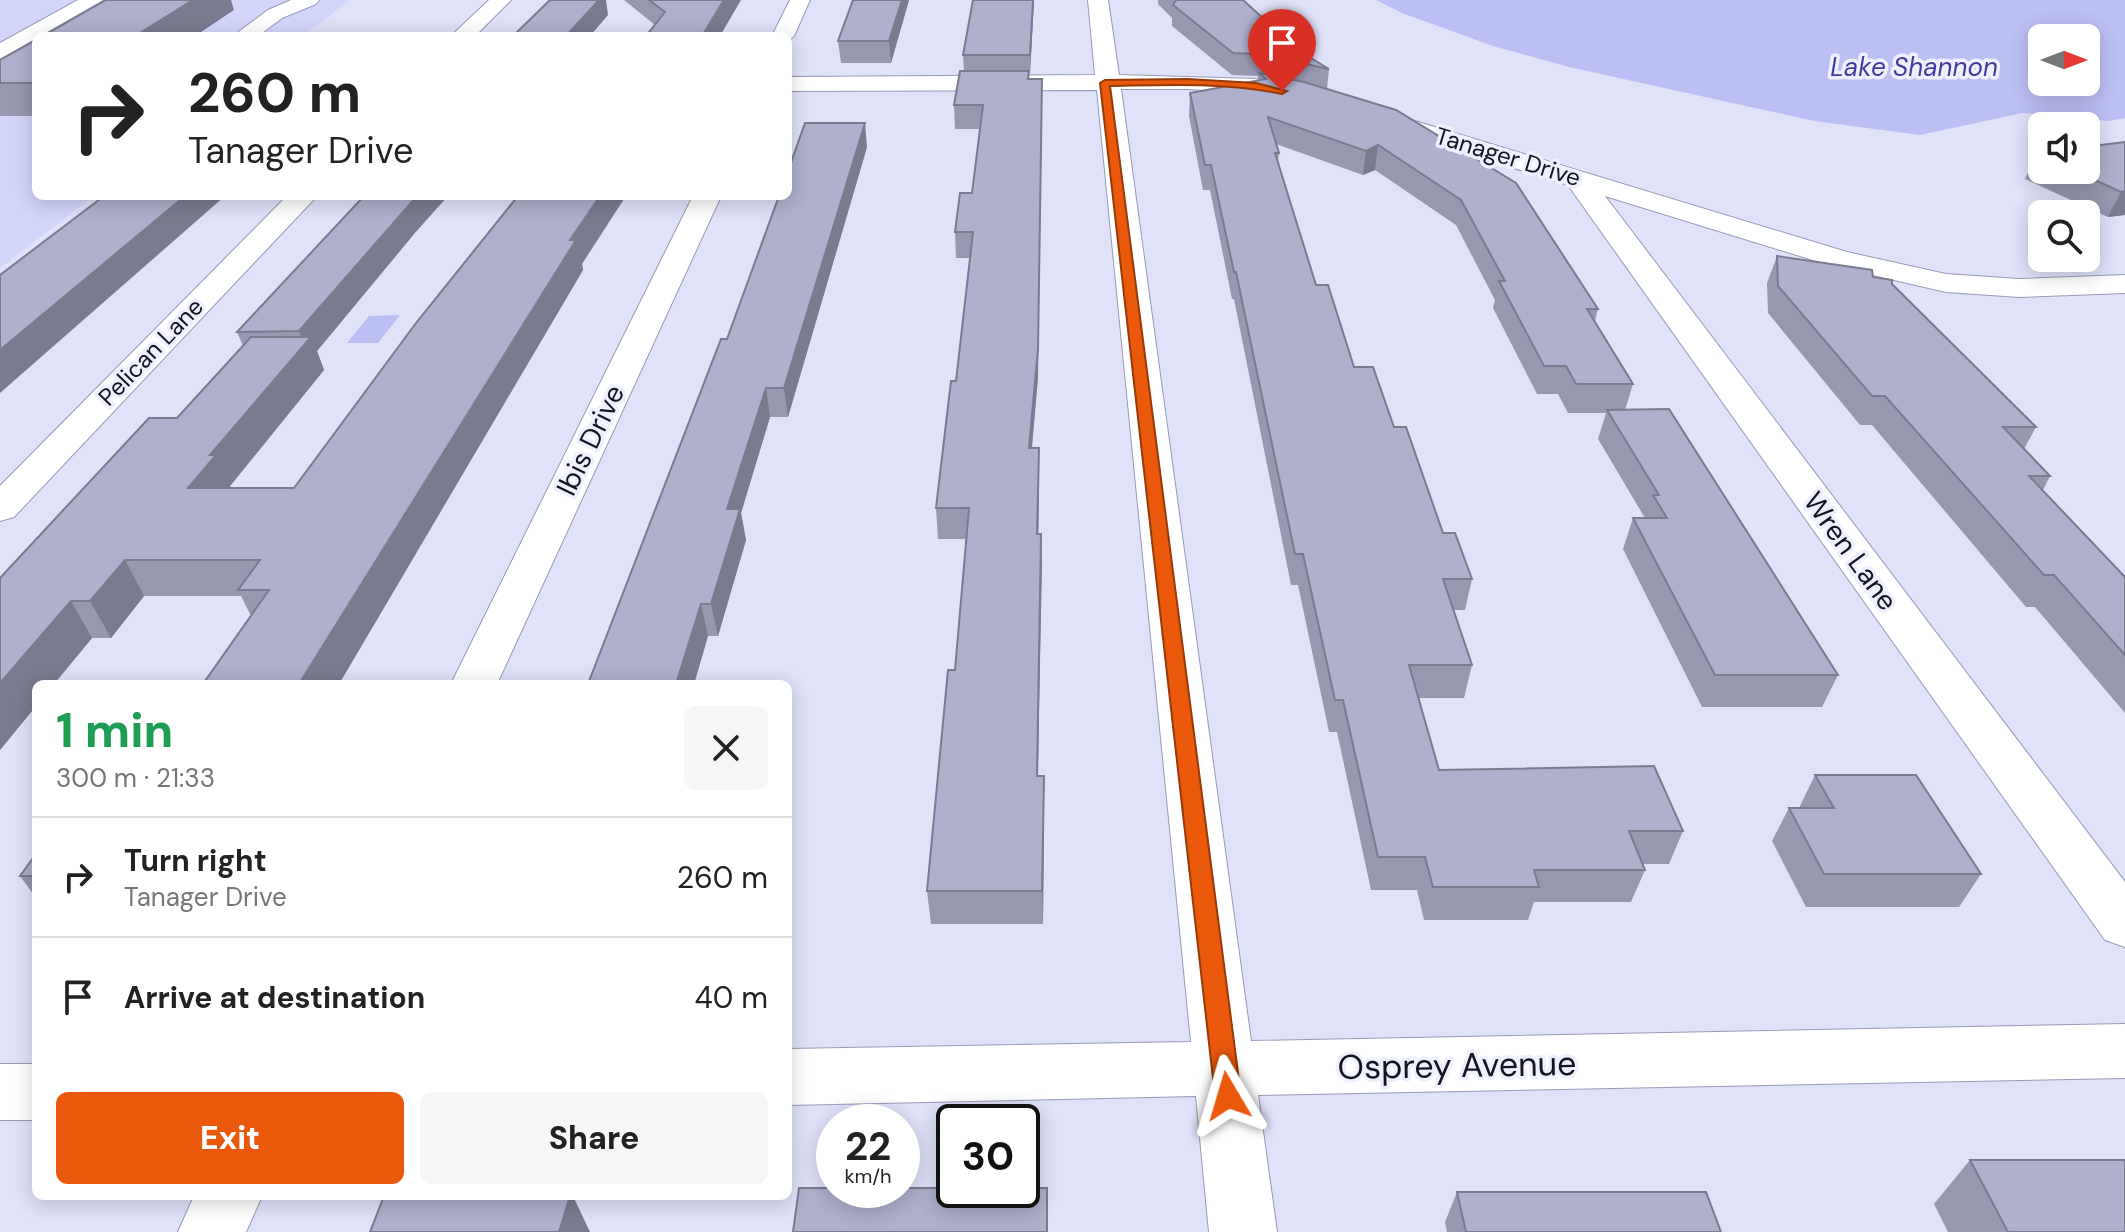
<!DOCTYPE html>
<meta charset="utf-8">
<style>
:root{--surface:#fff;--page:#f6f6f6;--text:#222;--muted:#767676;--line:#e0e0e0;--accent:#ea580c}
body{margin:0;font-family:"DM Sans",sans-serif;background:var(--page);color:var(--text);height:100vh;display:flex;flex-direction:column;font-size:30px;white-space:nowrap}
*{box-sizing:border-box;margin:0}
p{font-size:26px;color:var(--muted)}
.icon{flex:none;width:44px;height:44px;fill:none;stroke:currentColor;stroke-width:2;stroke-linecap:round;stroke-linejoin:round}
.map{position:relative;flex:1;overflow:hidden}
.panel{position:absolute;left:32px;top:680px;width:760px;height:520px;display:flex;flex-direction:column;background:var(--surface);border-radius:12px;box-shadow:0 4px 20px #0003}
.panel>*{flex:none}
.top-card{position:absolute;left:32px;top:32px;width:760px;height:168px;border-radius:12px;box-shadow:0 4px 20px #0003;background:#fff;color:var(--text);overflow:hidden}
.needle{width:52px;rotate:90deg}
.fabs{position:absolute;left:2028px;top:24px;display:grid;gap:16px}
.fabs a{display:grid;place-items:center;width:72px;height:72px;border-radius:12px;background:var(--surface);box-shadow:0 4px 20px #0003;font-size:40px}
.speed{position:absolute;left:816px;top:1104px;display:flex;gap:16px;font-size:40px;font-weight:700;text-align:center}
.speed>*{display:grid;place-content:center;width:104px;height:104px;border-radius:50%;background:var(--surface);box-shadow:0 4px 20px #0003;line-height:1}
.speed small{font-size:20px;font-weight:400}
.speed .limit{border:4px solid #111;border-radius:12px;background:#fff;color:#111}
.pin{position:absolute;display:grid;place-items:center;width:68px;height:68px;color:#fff;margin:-82px -34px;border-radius:50% 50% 50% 0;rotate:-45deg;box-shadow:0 0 8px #0007}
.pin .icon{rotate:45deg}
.me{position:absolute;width:88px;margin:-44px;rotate:353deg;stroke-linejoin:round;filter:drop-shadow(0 0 6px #0008)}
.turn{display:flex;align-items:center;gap:28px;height:168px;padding:0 24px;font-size:36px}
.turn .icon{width:104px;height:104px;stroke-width:2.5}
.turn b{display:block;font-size:56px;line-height:68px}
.round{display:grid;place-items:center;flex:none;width:84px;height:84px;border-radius:12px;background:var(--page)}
.headline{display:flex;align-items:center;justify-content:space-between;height:136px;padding:0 24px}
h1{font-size:48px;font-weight:800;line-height:60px;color:#1e9e55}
.primary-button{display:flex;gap:16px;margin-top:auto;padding:16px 24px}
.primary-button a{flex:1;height:92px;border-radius:12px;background:var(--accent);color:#fff;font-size:32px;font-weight:800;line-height:92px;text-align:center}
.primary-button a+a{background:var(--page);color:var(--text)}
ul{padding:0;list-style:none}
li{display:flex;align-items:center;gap:24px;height:120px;padding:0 24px;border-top:2px solid var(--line)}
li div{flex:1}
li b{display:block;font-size:30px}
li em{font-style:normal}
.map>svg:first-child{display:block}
.built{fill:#d3d5fb}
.water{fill:#bcbff3;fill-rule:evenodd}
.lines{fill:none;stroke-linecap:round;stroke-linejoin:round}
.minor-casing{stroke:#989ab7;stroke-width:2}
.minor{fill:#fff;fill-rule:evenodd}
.wall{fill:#9697b0}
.shaded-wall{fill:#7a7b90}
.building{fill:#aeb0cd;stroke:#7a7b90;stroke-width:2}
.route{fill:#ea580c;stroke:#983908;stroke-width:2}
.labels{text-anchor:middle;stroke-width:7;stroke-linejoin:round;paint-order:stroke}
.far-street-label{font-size:24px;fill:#14151f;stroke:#eff0fd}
.far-water-label{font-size:26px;font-style:italic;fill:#453b9d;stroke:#eff0fd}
.street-label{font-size:28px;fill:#14151f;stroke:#eff0fd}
.near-street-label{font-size:34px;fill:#14151f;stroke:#eff0fd}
</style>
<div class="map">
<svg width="2125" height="1232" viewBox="0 0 2125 1232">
<rect width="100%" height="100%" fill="#e0e2fa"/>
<path class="built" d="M0,0h350l-47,36h-267v160h58l-94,72z"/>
<path class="water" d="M1376,0h749v118l-17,3 -85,-8 -103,22 -106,-14 -245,-54 -76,-21 -91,-33zM2042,38h44v44h-44z
M400,315l-22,28h-31l22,-27z"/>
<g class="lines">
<g class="minor-casing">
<path id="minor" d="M78,0h25l-103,59v-16z
M291,0h28l-3,4 -34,14 -24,18h-25l35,-26z
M489,0h22l-36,36h-24z
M790,0h20l-16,36 -6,5v-5h-16z
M1088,0h20l11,75 137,4 50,10 3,5 -3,5 -9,2 -41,-8 -69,-4h-66l130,952 874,-17v54l-867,17 19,137h-68l-13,-136 -408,9v-56l403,-7 -94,-952 -309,1v-14l307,-2z
M1382,111l465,141 99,22 73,5 106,-4v18l-106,4 -73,-5 -117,-27 -224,-69 520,686v65l-20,-7 -537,-755 -195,-61 -4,-5 4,-5z
M287,196h30l-303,321 -14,4v-35z
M693,196h28l-224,488h-46z
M0,1064h36v56h-36z
M194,1196h68l-16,36h-68z"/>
</g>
<use href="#minor" class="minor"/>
</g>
<path class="wall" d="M624,0h117l-86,25z
M909,0l-18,63h-50l-3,-22z
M1034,0l-4,72h-1l9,305 -6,71 7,30 -1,56h3l-3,242 6,33 -1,115h-112l-4,-33 28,-221 12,-131h-29l-2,-31 20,-127 14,-123h-14l-1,-26 17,-39 8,-64h-25l-1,-24 10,-34 -1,-16z
M1158,0h85l21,29 65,40 -2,20 271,220 -3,12 38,63 -8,26 213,265 -16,32h-120l-79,-158 10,-31h12l-47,-79 8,-26h-38l-10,-19h-21l-44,-86 2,-8 -39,-75 -81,-55 -12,5 -87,-31 3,9 -1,10 38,122 38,82 40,60 49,106 29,46 -7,31h-11l18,55 -8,33h-46l21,72 244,61 -14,33h-27l3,6 -14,32h-97l-6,18h-104l-7,-30h-46l-34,-158h-8l-31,-147h-7l-57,-286h-2l-22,-109h-7l-14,-74 1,-23 68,-12v-5l-26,-1 -60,-49v-8l-14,-14z
M36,40v76h-36v-56z
M2125,142v73l-17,2 -83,-38 11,-25 6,-1v17h44z
M867,147l-79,270h-18l-29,96 5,27 -28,96h-10l-14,48h-106l139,-345z
M414,234l-97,117 7,19 -94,116 1,2h63l288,-224 1,6 -244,414h-136l48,-68 -10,-20h-97l-33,42h-19l-38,46h-18v22l-36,44v-172l177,-160 66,-72 -6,-14z
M1777,256l96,21 19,7 144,143 -12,22 26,27 -7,14 82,87v136l-90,-106h-9l-154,-182h-12l-92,-112 -1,-30z
M1815,775l166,99 -22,33h-153l-34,-66 17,-33h10z
M36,854v44l-16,-22z
M1970,1160l155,72h-177l-14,-28z
M1457,1192l264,40h-274l-2,-10z"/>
<path class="shaded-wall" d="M193,0h38l3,10 -39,26h-60z
M599,0h7l2,15 -18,21h-24z
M724,0h17l-21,36h-18z
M902,0h7l-18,63 -2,-22z
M1033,0h1l-4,72v-17z
M1042,101l-4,276 -9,101v-30z
M865,123l2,24 -79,270 -4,-29z
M1378,145l-3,25 -12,5 3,-24z
M2125,191v24l-17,2 13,-25z
M185,196h40l-225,197v-43z
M417,196h31l-34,38 -97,117 7,19 -94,116 2,4 -44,-2 22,-33 94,-110 -5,-14z
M600,196h26l-44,68 1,6 -244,414h-40l271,-444z
M766,388l4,29 -29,96 5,27 -28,96 -7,-32 16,-95z
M1039,448v30l-1,87 -1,-31z
M1041,534l1,31 -5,244v-33z
M125,560l19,36 -33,42 -21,-37z
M71,601l21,37 -38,46h-18v22l-36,44v-67z
M701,604l7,32 -14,48h-18z
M1044,776v33l-1,115 -1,-33z
M570,1196h3l17,36h-31z"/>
<path class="building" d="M106,0h87l-58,36h-92z
M550,0h49l-33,36h-53z
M649,0h75l-22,36h-56l19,-24z
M853,0h49l-13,41h-51z
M973,0h60l-3,55h-67z
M1176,0h67l22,20 -4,8 68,41 -70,-15 -26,-1 -60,-48z
M36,40v43h-36v-23z
M960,71h69l-1,8h14l-4,270 -9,99h10l-2,86h4l-4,242h7l-2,115h-115l21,-221h7l14,-162h-33l15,-127h5l17,-149h-18l5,-39h12l11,-88h-29z
M1259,73l45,9 92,28 120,73 82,126h-11l46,75h-57l-10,-18h-22l-45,-85h6l-44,-81 -83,-55 -12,6 -98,-34 11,36h-4l41,132h12l26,82h19l21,60h12l37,106h12l17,46h-29l29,86h-63l30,105 215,-4 29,65h-54l16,39h-111l5,17h-106l-8,-30h-47l-35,-157h-8l-32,-146h-8l-59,-282h-2l-23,-107h-6l-15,-72 76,-14z
M805,123h60l-81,265h-18l-39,121h13l-29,95h-10l-25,80h-88l133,-345h6l52,-143h9v-25z
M2125,142v49l-4,1 -48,-22h13v-23z
M104,196h81l-185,154v-75z
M364,196h53l-118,135 -62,1z
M518,196h82l-30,44h6l-277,444h-96l66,-94h-31l22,-30h-135l-35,41h-19l-71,82v-105l149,-160h28l74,-81h60l-101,118h6l-28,33h106l122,-165z
M1777,256l95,14 1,7 19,3v4l144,143h-33l47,49h-21l96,101v78l-71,-80h-10l-159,-179h-13l-94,-110z
M1669,409l169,266h-123l-82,-157h34l-14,-23h6l-52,-85z
M1815,775h101l65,99h-157l-35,-66h45z
M36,854v22h-16z
M1970,1160h155v72h-117z
M799,1188h35v2h68v-2h52v2h68v-2h25v44h-254z
M1457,1192h249l15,40h-255z
M384,1196h186l-11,36h-189z"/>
<path class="route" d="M1187,79l69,4 31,8 -5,3c-57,-12 -114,-9 -172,-8l131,1010 -4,9 -9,3 -9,-3 -4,-9 -115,-1013 5,-3z"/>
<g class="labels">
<g class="far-street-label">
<text transform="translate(1508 157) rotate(17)" y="8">Tanager Drive</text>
<text transform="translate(151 352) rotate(-46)" y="8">Pelican Lane</text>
</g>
<g class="far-water-label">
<text x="1914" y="76">Lake Shannon</text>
</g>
<g class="street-label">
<text transform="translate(590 440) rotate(-64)" y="10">Ibis Drive</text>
<text transform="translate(1851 551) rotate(54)" y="10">Wren Lane</text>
</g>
<g class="near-street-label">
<text transform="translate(1457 1065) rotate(-1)" y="12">Osprey Avenue</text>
</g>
</g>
</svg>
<div class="fabs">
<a><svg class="needle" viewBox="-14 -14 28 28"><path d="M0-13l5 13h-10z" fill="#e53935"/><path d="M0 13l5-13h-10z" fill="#767676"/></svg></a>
<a><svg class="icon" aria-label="sound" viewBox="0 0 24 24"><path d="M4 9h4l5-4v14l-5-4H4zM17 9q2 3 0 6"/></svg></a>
<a><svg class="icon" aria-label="search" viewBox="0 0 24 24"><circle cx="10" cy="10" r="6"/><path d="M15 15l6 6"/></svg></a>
</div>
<div class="speed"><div>22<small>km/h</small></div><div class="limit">30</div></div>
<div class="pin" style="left:1282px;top:91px;background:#d93025"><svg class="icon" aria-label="arrive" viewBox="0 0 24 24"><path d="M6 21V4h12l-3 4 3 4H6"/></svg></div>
<svg class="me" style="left:1228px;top:1096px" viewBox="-20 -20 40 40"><path d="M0-17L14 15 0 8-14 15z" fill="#ea580c" stroke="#fff" stroke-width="4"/></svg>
<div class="top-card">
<div class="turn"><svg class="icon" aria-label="right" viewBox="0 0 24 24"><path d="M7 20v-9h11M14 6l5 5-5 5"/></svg><div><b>260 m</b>Tanager Drive</div></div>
</div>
<section class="panel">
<div class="headline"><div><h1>1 min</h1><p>300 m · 21:33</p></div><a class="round"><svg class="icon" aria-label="close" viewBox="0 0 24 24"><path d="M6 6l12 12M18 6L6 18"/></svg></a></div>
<ul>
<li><svg class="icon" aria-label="right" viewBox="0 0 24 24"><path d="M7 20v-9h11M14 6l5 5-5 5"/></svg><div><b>Turn right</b><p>Tanager Drive</p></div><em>260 m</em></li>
<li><svg class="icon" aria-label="arrive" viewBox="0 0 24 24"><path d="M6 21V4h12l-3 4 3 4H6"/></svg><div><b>Arrive at destination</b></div><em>40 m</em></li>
</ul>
<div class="primary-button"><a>Exit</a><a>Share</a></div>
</section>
</div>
